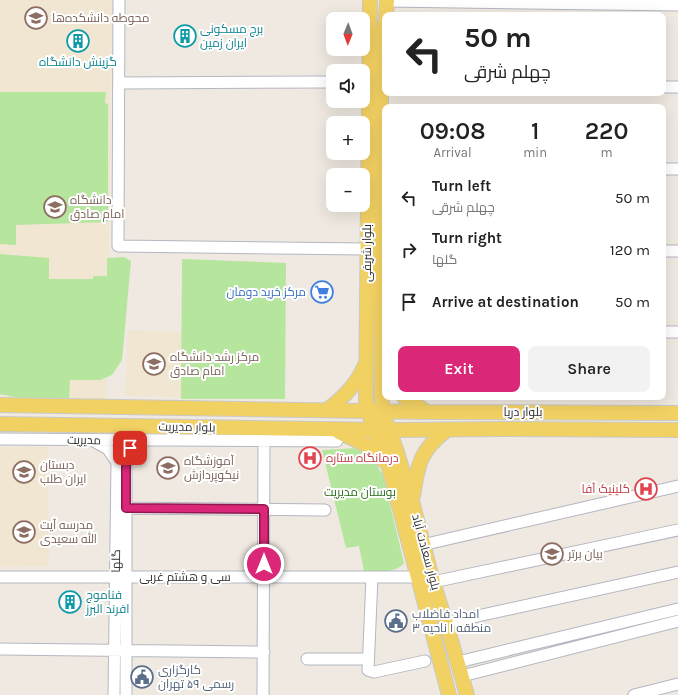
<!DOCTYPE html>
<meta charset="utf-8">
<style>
:root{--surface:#fff;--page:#f2f2f2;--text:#222;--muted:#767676;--accent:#db2777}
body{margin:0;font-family:Karla,Cairo,sans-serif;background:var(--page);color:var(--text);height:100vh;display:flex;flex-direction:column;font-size:15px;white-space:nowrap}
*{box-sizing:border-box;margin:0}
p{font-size:13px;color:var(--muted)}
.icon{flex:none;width:22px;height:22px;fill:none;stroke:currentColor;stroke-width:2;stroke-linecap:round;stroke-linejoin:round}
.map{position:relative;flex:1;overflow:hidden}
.drawer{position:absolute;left:382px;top:104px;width:284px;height:296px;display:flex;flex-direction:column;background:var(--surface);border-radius:8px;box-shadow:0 4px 16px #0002}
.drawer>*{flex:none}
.top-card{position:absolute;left:382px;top:12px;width:284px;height:84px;border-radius:8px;box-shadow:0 4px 16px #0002;background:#fff;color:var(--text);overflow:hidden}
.needle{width:26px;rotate:181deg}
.controls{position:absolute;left:326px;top:12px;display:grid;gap:8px}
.controls a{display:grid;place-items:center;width:44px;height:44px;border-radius:8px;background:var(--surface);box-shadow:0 4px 16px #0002;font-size:20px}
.pin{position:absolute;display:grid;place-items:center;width:34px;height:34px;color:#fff;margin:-17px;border-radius:8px;box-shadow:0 2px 6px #0006}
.me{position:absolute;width:44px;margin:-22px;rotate:0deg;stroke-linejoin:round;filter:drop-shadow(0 0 3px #0008)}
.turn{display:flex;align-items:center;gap:14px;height:84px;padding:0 16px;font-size:18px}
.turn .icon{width:52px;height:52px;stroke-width:2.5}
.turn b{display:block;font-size:28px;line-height:34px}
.eta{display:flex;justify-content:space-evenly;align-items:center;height:68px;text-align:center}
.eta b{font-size:24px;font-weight:600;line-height:28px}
.cta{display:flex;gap:8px;margin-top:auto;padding:8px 16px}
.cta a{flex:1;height:46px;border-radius:8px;background:var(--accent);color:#fff;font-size:16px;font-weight:600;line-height:46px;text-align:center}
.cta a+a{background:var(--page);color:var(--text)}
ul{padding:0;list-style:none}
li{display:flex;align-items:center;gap:12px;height:52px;padding:0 16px}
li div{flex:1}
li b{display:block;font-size:15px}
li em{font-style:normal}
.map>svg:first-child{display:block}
.education{fill:#f0e6d1}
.green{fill:#b6e59e}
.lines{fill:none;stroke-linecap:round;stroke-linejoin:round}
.minor-casing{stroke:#b4b7c1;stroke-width:13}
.major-casing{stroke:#c9c9c9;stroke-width:16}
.minor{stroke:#fff;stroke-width:11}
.major{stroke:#f2d163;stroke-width:14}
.route-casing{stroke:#8e194d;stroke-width:10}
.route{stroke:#db2777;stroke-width:7}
.labels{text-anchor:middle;stroke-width:4;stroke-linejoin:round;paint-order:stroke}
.education-label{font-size:12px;fill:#785e54;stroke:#fff;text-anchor:start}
.culture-label{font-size:12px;fill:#0d838f;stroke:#fff;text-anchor:start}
.street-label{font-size:12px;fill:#2e2e2e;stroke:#fff}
.shop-label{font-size:12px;fill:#366cbe;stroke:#fff;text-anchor:end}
.health-label{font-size:12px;fill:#be3a42;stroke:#fff;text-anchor:start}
.park-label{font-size:12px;fill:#2c6e1b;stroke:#fff}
.service-label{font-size:12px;fill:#4e5e75;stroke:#fff;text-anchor:start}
</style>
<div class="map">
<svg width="678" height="695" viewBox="0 0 678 695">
<rect width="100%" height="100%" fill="#efe9e1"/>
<path class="education" d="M0,0h112l-5,400 -107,-2z
M128,330l53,2v65l-56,-1z
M0,447h48l1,119 -49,1z"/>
<path class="green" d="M0,92h106l-1,11 3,1v118l-92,3v20l-16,-1z
M0,254l49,4v21h44v-3h14v-18l17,-1 7,4 -9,99 -10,15 -12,5h-30l-1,19 -49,-1 -20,-4z
M182,259l104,4 -1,136h-104z
M358,448l14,9 11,18 21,88c-8,11 -28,8 -40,8l-5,-25 -13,2 -24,-98z"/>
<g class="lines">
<g class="minor-casing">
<path id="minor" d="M119,0l-1,246 249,3
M386,1l292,4
M119,83l214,-1
M663,87h15
M663,169h15
M663,251h15
M663,332h15
M0,439l337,2
M92,440l16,9 9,13 -3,233
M119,508l206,2
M422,545l256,-59
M0,577h418
M372,577l-4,93 6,2 51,-11
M433,582l245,-52
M446,623l232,-51
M0,649l264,3
M307,659h61
M458,662l220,-53
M462,676l216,-55
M126,695v-233l4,-14 12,-8
M263,695l1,-253
M634,695l44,-11"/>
</g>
<g class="major-casing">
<path id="major" d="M370,0l-4,402 8,28 14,34 61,231
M386,15l1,-15
M385,23l-3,18 -2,125 2,245 14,38 16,52 21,81 13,41 21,72
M404,397l23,15
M0,405l427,7 251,1
M327,410c17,-13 30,-26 38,-45
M0,424l390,6 113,-1 175,1
M339,432l31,15 13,13
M413,496c5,-32 7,-46 34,-66"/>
</g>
<use href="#minor" class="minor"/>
<use href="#major" class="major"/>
</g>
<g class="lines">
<g class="route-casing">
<path id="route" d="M130,448l-4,14v46l138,1v55"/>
</g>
<use href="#route" class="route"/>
</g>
<defs>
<g id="university-ring" transform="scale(1.15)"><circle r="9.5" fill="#fff" stroke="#8d6e63" stroke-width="1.5"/><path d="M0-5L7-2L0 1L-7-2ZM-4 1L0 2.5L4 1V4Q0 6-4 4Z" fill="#8d6e63"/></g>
<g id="building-ring" transform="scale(1.15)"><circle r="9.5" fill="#fff" stroke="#0f9aa8" stroke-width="1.5"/><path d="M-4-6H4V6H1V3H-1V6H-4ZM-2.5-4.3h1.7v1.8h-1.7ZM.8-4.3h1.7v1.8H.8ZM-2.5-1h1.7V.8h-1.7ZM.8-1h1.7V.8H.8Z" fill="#0f9aa8"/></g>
<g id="supermarket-ring" transform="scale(1.15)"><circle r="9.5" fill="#fff" stroke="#3f7fe0" stroke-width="1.5"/><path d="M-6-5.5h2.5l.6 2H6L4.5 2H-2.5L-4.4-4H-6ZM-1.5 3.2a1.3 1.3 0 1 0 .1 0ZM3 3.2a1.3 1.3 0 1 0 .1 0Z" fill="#3f7fe0"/></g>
<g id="hospital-ring" transform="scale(1.15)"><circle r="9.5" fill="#fff" stroke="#e0444e" stroke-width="1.5"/><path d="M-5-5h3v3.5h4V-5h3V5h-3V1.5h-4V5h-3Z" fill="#e0444e"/></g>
<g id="school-ring" transform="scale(1.15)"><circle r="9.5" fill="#fff" stroke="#8d6e63" stroke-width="1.5"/><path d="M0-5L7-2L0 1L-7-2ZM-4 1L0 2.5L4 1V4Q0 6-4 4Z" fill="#8d6e63"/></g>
<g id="civic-ring" transform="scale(1.15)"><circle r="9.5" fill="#fff" stroke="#5c6f8a" stroke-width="1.5"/><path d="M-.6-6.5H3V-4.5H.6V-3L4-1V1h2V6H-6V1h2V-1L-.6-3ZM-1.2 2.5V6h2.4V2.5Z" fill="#5c6f8a"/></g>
</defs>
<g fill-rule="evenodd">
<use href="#university-ring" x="36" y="18"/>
<use href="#building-ring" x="185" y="36"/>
<use href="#building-ring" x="78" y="41"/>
<use href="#university-ring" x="55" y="207"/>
<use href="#supermarket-ring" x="322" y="292"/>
<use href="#university-ring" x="154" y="364"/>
<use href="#hospital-ring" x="310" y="458"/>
<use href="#university-ring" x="168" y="468"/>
<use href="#school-ring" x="24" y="472"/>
<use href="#hospital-ring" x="646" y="489"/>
<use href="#school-ring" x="24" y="532"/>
<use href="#school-ring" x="552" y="554"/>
<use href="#building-ring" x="70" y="602"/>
<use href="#civic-ring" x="396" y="621"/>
<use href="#civic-ring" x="142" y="677"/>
</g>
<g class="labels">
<g class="education-label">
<text x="52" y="22">محوطه دانشکده‌ها</text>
<text x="70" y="204">دانشگاه<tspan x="70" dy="14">امام صادق</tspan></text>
<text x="170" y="361">مرکز رشد دانشگاه<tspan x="170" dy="14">امام صادق</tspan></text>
<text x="184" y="465">آموزشگاه<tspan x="184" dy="14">نیکوپردازش</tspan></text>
<text x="40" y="469">دبستان<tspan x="40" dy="14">ایران طلب</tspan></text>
<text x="40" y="529">مدرسه آیت<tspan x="40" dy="14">الله سعیدی</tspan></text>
<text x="568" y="558">بیان برتر</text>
</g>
<g class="culture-label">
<text x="200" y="33">برج مسکونی<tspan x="200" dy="14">ایران زمین</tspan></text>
<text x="78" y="66" text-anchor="middle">گزینش دانشگاه</text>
<text x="86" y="599">فناموج<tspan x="86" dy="14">افرند البرز</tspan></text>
</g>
<g class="street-label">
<text transform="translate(367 253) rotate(-90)" y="4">بلوار شریفی</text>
<text x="523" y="416">بلوار دریا</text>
<text transform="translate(187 427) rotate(1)" y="4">بلوار مدیریت</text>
<text transform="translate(84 440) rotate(1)" y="4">مدیریت</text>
<text transform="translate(426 552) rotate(75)" y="4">بلوار سعادت آباد</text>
<text transform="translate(116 561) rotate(-89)" y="4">گلها</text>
<text x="185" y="581">سی و هشتم غربی</text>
</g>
<g class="shop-label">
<text x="306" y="296">مرکز خرید دومان</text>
</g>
<g class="health-label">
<text x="326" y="462">درمانگاه ستاره</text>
<text x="630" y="493" text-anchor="end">کلینیک آفا</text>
</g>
<g class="park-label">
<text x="360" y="496">بوستان مدیریت</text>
</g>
<g class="service-label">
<text x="412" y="618">امداد فاضلاب<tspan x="412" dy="14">منطقه ۱ ناحیه ۳</tspan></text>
<text x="158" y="674">کارگزاری<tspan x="158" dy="14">رسمی ۵۹ تهران</tspan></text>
</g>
</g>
</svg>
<div class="controls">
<a><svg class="needle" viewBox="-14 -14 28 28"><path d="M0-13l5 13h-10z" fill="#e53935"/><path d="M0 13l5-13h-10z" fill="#767676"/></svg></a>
<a><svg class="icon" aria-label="sound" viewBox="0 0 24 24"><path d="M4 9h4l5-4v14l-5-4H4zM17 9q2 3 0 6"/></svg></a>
<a>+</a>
<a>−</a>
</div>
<div class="pin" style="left:130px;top:448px;background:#d93025"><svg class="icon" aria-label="arrive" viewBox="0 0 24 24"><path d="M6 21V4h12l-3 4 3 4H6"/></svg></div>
<svg class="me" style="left:264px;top:564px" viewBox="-20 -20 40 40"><circle r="17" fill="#db2777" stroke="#fff" stroke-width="3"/><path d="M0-11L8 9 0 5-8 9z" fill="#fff"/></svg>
<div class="top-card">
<div class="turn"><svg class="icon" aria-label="left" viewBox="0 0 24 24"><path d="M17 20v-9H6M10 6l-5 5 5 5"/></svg><div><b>50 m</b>چهلم شرقی</div></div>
</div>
<section class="drawer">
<div class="eta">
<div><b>09:08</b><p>Arrival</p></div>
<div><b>1</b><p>min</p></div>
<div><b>220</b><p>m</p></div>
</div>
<ul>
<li><svg class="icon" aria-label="left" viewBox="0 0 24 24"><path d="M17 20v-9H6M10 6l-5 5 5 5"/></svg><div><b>Turn left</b><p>چهلم شرقی</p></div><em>50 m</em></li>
<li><svg class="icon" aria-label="right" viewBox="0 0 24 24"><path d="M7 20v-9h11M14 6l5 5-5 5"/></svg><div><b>Turn right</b><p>گلها</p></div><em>120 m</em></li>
<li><svg class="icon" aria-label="arrive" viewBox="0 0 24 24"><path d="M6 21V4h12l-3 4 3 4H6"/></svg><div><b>Arrive at destination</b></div><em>50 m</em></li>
</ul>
<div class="cta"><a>Exit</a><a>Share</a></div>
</section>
</div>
